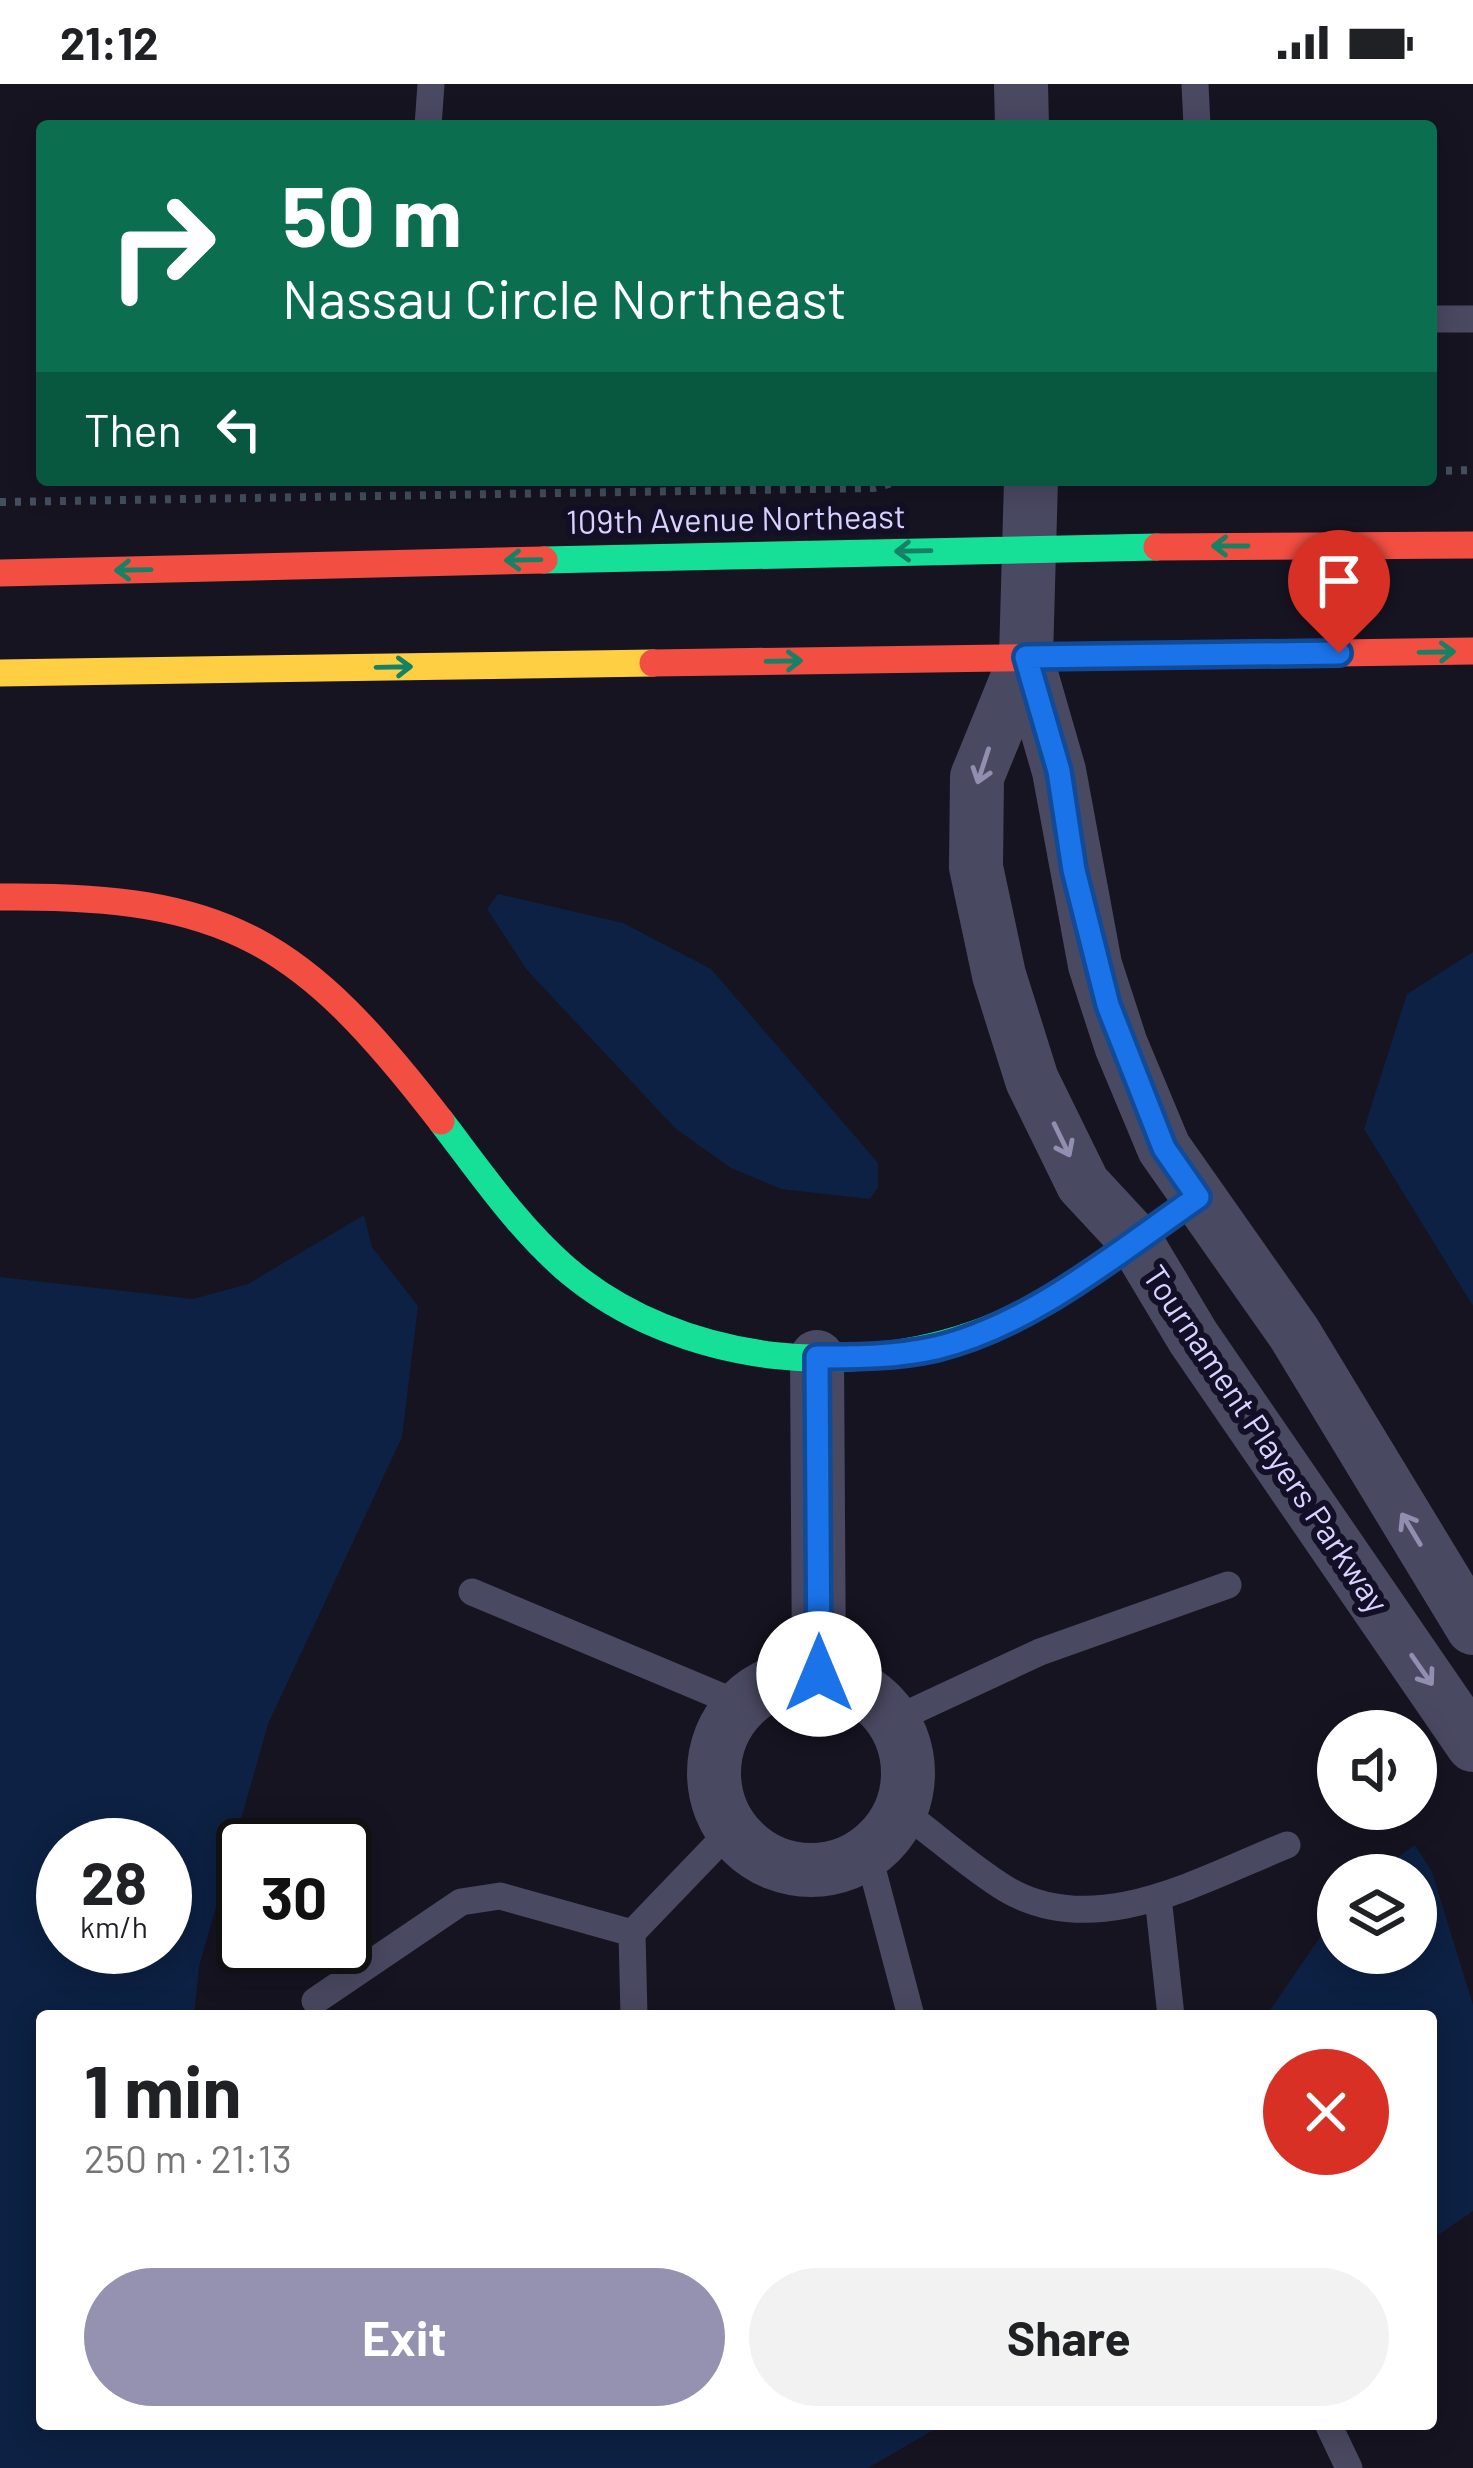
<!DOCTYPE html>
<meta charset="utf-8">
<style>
:root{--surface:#fff;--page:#f2f2f2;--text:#202124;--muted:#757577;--accent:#9591b1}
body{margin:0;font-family:Barlow,sans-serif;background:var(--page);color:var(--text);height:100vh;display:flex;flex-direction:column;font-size:45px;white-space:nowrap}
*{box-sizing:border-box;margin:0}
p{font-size:39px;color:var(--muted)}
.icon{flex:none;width:66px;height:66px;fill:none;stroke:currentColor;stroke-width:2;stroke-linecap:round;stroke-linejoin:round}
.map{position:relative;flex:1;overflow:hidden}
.side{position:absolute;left:36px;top:1926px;width:1401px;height:420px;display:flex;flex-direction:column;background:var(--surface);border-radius:12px;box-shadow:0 6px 30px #0003}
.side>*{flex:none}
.guide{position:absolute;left:36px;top:36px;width:1401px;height:366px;border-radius:12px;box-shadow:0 6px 30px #0003;background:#0b6e4f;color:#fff;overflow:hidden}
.fabs{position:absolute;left:1317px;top:1626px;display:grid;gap:24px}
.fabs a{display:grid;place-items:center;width:120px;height:120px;border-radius:50%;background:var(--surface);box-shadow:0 6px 30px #0003;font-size:60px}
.speed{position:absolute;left:36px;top:1734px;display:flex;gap:24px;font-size:60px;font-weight:700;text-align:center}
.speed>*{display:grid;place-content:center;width:156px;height:156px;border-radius:50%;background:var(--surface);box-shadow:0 6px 30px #0003;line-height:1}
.speed small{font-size:30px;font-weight:400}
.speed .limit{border:6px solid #111;border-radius:18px;background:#fff;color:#111}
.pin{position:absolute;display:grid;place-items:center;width:102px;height:102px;color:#fff;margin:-123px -51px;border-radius:50% 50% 50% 0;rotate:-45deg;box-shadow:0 0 12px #0007}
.pin .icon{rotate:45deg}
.me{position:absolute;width:132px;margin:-66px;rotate:0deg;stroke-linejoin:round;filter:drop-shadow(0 0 9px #0008)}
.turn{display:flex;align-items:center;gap:42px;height:252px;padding:0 48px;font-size:54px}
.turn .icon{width:156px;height:156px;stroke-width:2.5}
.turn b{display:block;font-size:84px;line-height:102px}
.then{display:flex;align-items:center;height:114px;padding:0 48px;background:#0003;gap:24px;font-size:45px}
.round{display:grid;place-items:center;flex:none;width:126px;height:126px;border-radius:63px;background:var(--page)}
.headline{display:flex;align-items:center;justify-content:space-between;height:204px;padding:0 48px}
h1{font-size:72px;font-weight:700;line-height:90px}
.action{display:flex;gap:24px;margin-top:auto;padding:24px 48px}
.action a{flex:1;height:138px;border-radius:72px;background:var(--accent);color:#fff;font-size:48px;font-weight:700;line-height:138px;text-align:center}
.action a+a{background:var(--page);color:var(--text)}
.status{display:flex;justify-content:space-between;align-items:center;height:84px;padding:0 60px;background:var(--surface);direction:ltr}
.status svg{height:33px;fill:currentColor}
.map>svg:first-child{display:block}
.water{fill:#0d2144;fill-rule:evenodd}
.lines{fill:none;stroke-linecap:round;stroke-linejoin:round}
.path{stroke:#44505f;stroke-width:8;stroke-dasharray:6 9;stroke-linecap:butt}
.lane{stroke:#4a4962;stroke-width:27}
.street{stroke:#4a4962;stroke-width:54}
.fast{stroke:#16e098;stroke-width:27}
.slow{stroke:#ffcf43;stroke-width:27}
.jam{stroke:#f24e42;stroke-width:27}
.oneway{stroke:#158265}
.oneway2{stroke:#928eb0}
.route-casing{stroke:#114b97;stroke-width:30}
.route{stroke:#1a73e8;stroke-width:21}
.labels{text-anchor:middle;stroke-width:12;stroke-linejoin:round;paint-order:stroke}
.street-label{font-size:33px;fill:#d9d4ff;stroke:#130f26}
</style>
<div class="status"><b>21:12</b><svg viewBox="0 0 49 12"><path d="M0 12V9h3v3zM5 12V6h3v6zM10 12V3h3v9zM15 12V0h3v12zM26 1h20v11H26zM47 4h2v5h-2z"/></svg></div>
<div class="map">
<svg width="1473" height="2384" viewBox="0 0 1473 2384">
<rect width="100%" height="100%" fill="#161421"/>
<path class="water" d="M498,810l125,29 88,46 167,194v24l-8,12 -89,-10 -50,-21 -55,-39 -149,-159 -40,-61z
M1473,868v354l-109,-177 43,-135z
M364,1131l8,32 46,59 -16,131 -134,287 -69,243 -5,49h-152v408h902l-76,44h-868v-1191l193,22 55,-15zM63,1761h102v102h-102z
M1415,1761l17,27 41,133v206l-42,29v-224h-165l72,-105v42h78v-78h-44z"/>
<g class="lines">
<path class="path" d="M1431,387l42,-1
M0,418l874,-14 29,-8"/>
<path class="lane" d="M1195,0l2,42
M428,42l3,-42
M1431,235h42
M472,1508l267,112
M894,1636l146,-68 188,-67
M902,1727c34,25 68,56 104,78 90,53 196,-10 281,-44
M868,1769l43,163
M1158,1813l13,119
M315,1917l146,-99 39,-6 132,37
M634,1932l-2,-83 98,-102
M1328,2340l21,44"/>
<path class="street" d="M1021,0l1,42
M1031,396l-5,177 33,114 36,194 26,80 43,103 130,185 179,295
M1026,573l-49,120 -1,90 23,108 33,105 51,104 52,56 58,97 280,408
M817,1273l2,317
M714 1689a97 97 0 1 1 194 0a97 97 0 1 1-194 0Z"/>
<path class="fast" d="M544,476l613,-13
M441,1037c39,51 76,105 124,147 115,99 296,115 433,57 72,-30 136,-84 200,-128"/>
<path class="slow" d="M0,589l653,-10"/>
<path class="jam" d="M1157,463l316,-2
M0,489l544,-13
M653,579l820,-12
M0,813c229,-3 303,45 441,224"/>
</g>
<defs><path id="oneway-shaft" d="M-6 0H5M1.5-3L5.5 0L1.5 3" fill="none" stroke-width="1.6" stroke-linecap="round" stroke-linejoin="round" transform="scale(3)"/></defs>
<g class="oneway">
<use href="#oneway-shaft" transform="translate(1230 462) rotate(180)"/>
<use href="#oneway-shaft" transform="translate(913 467) rotate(179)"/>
<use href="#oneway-shaft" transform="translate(523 476) rotate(179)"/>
<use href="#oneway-shaft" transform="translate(133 486) rotate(179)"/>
<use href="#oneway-shaft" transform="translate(1437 568) rotate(-1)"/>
<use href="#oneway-shaft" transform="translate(784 577) rotate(-1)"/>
<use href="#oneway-shaft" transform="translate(394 583) rotate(-1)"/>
</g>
<g class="oneway2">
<use href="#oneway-shaft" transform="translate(983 682) rotate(108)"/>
<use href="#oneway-shaft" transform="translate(1062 1056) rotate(64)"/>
<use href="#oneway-shaft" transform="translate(1411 1445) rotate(-121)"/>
<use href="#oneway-shaft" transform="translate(1422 1586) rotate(55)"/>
</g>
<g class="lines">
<g class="route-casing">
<path id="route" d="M819,1590l-2,-317c40,0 79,0 119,-9 96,-23 182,-96 262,-151l-34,-49 -56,-143 -34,-135 -15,-99 -33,-114 313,-4"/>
</g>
<use href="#route" class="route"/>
</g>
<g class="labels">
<g class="street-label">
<text transform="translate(736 435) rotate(-1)" y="12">109th Avenue Northeast</text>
<text transform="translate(1266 1355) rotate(56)" y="12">Tournament Players Parkway</text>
</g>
</g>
</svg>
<div class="fabs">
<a><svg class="icon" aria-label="sound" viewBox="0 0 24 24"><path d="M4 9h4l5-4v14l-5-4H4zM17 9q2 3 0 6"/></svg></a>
<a><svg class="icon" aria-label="layers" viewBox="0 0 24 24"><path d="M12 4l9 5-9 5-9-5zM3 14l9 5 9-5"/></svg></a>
</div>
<div class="speed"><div>28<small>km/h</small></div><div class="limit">30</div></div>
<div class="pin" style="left:1339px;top:569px;background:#d93025"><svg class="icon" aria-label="arrive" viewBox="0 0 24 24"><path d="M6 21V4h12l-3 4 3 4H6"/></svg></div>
<svg class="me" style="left:819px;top:1590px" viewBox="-20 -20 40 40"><circle r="19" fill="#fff"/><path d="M0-13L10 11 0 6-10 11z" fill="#1a73e8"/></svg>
<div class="guide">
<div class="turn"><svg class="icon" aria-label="right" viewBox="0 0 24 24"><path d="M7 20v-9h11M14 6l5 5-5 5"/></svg><div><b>50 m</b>Nassau Circle Northeast</div></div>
<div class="then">Then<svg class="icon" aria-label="left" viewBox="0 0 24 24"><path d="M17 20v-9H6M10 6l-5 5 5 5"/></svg></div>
</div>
<section class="side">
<div class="headline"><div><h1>1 min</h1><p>250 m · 21:13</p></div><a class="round" style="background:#d93025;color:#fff"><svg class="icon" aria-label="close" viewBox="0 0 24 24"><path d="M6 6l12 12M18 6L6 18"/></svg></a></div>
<div class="action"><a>Exit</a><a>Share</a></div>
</section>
</div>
